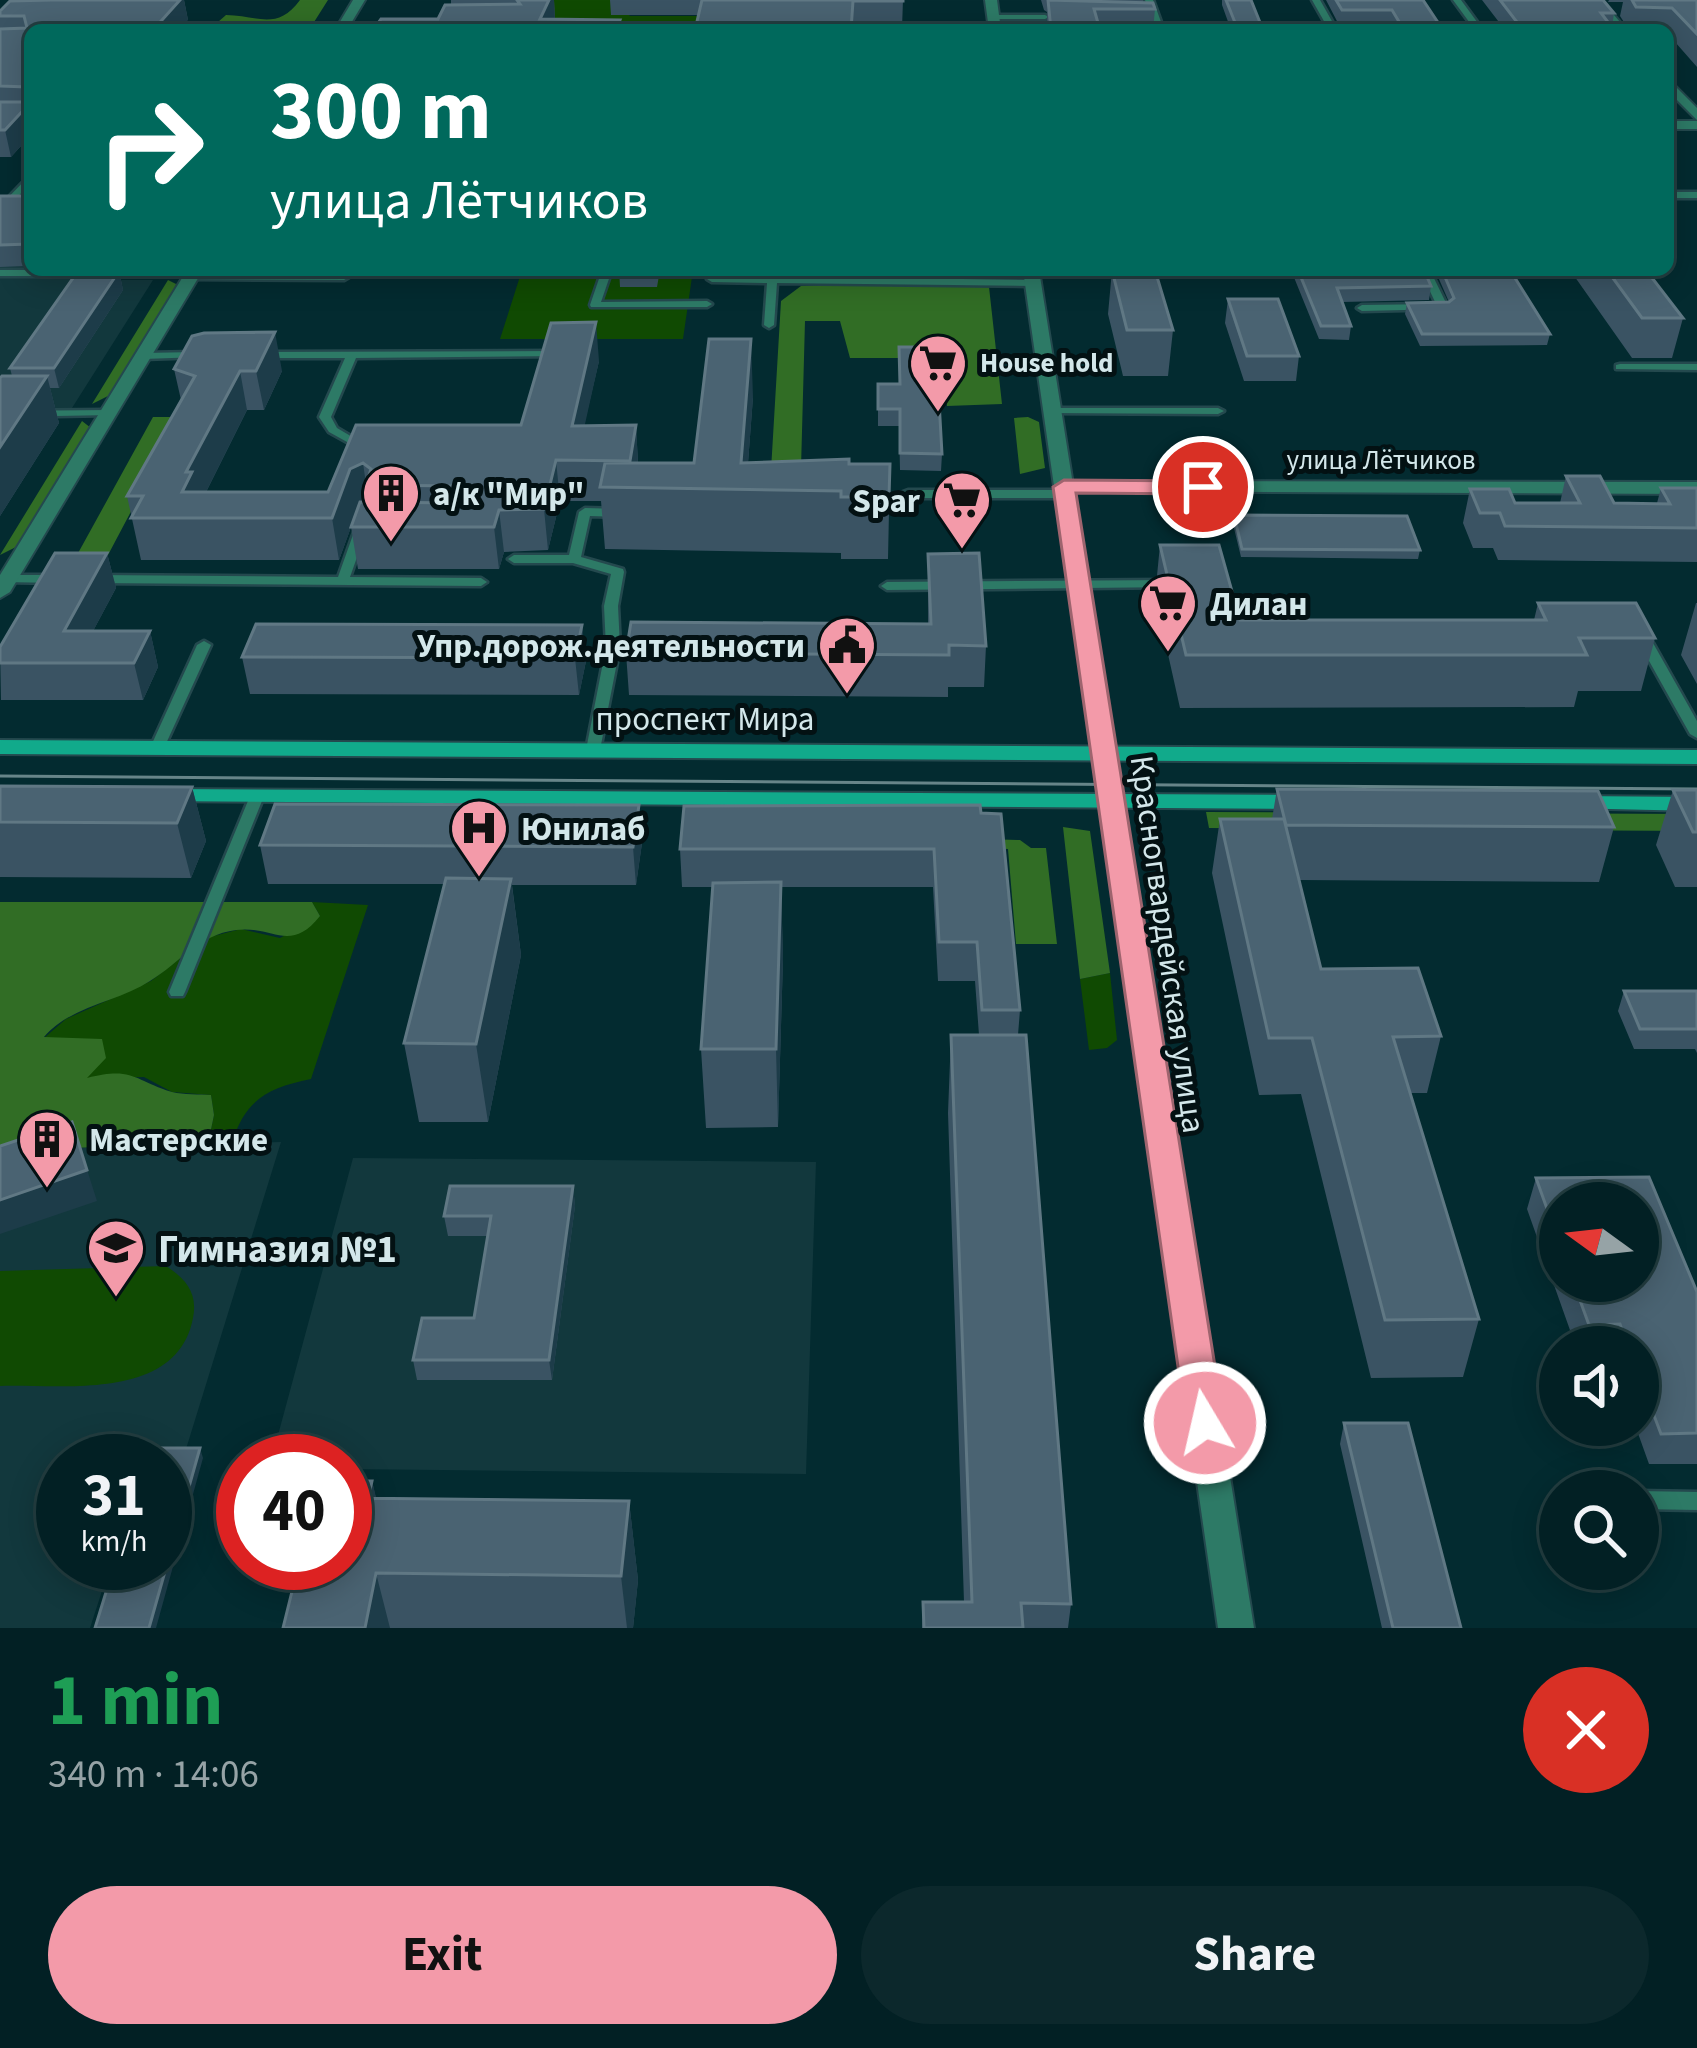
<!DOCTYPE html>
<meta charset="utf-8">
<style>
:root{--surface:#022024;--page:#0c282c;--text:#f1f3f6;--muted:#96a3a6;--line:#233e41;--accent:#f39aa9}
body{margin:0;font-family:"Source Sans 3",sans-serif;background:var(--page);color:var(--text);height:100vh;display:flex;flex-direction:column;font-size:45px;white-space:nowrap}
*{box-sizing:border-box;margin:0}
p{font-size:39px;color:var(--muted)}
.icon{flex:none;width:66px;height:66px;fill:none;stroke:currentColor;stroke-width:2;stroke-linecap:round;stroke-linejoin:round}
.map{position:relative;height:1628px;overflow:hidden}
.side{display:flex;flex-direction:column;background:var(--surface);flex:1}
.side>*{flex:none}
.hud{position:absolute;left:24px;top:24px;width:1650px;height:252px;border-radius:18px;box-shadow:0 6px 30px #0003,0 0 0 3px var(--line);background:#00695c;color:#fff;overflow:hidden}
.needle{width:78px;rotate:285deg}
.tools{position:absolute;left:1539px;top:1182px;display:grid;gap:24px}
.tools a{display:grid;place-items:center;width:120px;height:120px;border-radius:50%;background:var(--surface);box-shadow:0 6px 30px #0003,0 0 0 3px var(--line);font-size:60px}
.speed{position:absolute;left:36px;top:1434px;display:flex;gap:24px;font-size:60px;font-weight:700;text-align:center}
.speed>*{display:grid;place-content:center;width:156px;height:156px;border-radius:50%;background:var(--surface);box-shadow:0 6px 30px #0003,0 0 0 3px var(--line);line-height:1}
.speed small{font-size:30px;font-weight:400}
.speed .limit{border:18px solid #d22;background:#fff;color:#111}
.pin{position:absolute;display:grid;place-items:center;width:102px;height:102px;color:#fff;margin:-51px;border:6px solid #fff;border-radius:50%;box-shadow:0 3px 12px #0007}
.me{position:absolute;width:132px;margin:-66px;rotate:351deg;stroke-linejoin:round;filter:drop-shadow(0 0 9px #0008)}
.turn{display:flex;align-items:center;gap:42px;height:252px;padding:0 48px;font-size:54px}
.turn .icon{width:156px;height:156px;stroke-width:2.5}
.turn b{display:block;font-size:84px;line-height:102px}
.round{display:grid;place-items:center;flex:none;width:126px;height:126px;border-radius:63px;background:var(--page)}
.overview{display:flex;align-items:center;justify-content:space-between;height:204px;padding:0 48px}
h1{font-size:72px;font-weight:700;line-height:90px;color:#1e9e55}
.cta{display:flex;gap:24px;margin-top:auto;padding:24px 48px}
.cta a{flex:1;height:138px;border-radius:72px;background:var(--accent);color:#111;font-size:48px;font-weight:700;line-height:138px;text-align:center}
.cta a+a{background:var(--page);color:var(--text)}
.map>svg:first-child{display:block}
.built{fill:#12383d}
.green{fill:#104a02}
.forest{fill:#316d25}
.lines{fill:none;stroke-linecap:round;stroke-linejoin:round}
.service-casing{stroke:#24494e;stroke-width:5}
.minor-casing{stroke:#24494e;stroke-width:4}
.tertiary-casing{stroke:#24494e;stroke-width:4}
.secondary-casing{stroke:#24494e;stroke-width:4}
.service{fill:#2d7a66;fill-rule:evenodd}
.minor{fill:#2d7a66;fill-rule:evenodd}
.tertiary{fill:#2d7a66;fill-rule:evenodd}
.secondary{fill:#11aa8b;fill-rule:evenodd}
.tram{stroke:#678589;stroke-width:3}
.wall{fill:#3a5363;fill-rule:evenodd}
.shaded-wall{fill:#1d3c49}
.building{fill:#4a6372;stroke:#607884;stroke-width:3}
.route{fill:#f39aa9;stroke:#9e646e;stroke-width:3}
.labels{text-anchor:middle;stroke-width:10;stroke-linejoin:round;paint-order:stroke}
.far-poi-label{font-size:27px;font-weight:bold;fill:#d3e7ea;stroke:#031113;text-anchor:start}
.far-street-label{font-size:27px;fill:#d3e7ea;stroke:#031113}
.poi-label{font-size:33px;font-weight:bold;fill:#d3e7ea;stroke:#031113;text-anchor:start}
.street-label{font-size:33px;fill:#d3e7ea;stroke:#031113}
.near-poi-label{font-size:39px;font-weight:bold;fill:#d3e7ea;stroke:#031113;text-anchor:start}
</style>
<div class="map">
<svg width="1697" height="1628" viewBox="0 0 1697 1628">
<rect width="100%" height="100%" fill="#032b30"/>
<path class="built" d="M0,252h30v18h95l-6,10h34l-81,128h-72z
M281,1142l-95,307 -40,2 -3,10h-80v102h48l-21,65h-90v-478z
M353,1158l463,4 -10,312 -461,-5v-8h-74z"/>
<path class="green" d="M534,0h80l16,16h120l67,14h-294z
M522,270h171l-10,69h-183z
M312,902l56,3 -57,174c-44,9 -66,21 -79,64l-24,1 6,-29 -3,-20 -39,-3 -28,-15 -60,2 18,-39 -58,-2 22,-19 85,-38 55,-43 35,-9 39,9 40,-22z
M1110,973l7,67 -10,8 -18,2 -9,-71z
M166,1266c20,13 32,27 27,52 -16,84 -131,66 -193,68v-115z"/>
<path class="forest" d="M300,0h28l-19,30h-240l141,-1 16,-14c30,0 51,17 74,-15z
M168,280l8,4 -1,5 -65,106 -18,9z
M875,283l114,4 13,117 -55,2 -5,-48h-92l-10,-37h-35l-5,184 -31,-1 12,-203 20,-15z
M153,417h28l-73,138h-31z
M1028,417l11,5 6,46 -25,6 -6,-56z
M82,421l9,7 -71,117 -20,10z
M1206,812l491,2v17l-488,-3z
M1063,827l27,4 20,142 -30,6z
M986,839l34,1 11,8h15l11,96h-41l-8,-95 -21,-1z
M0,902h312l8,14c-30,38 -48,9 -84,14 -38,5 -55,32 -86,51 -32,21 -80,25 -106,56l58,2 4,19 -19,20c47,-12 47,3 85,14 12,3 27,2 39,3l3,20 -6,29 -208,6z"/>
<g class="lines">
<g class="service-casing">
<path id="service" d="M1145,0h8l11,30h-8z
M1312,0h8l17,30h-8z
M1453,0h8l22,30h-8z
M993,15h52l4,2 -4,2h-55z
M341,28h51l4,2h-59z
M30,175v9l-30,31v-9z
M1668,192h29v6h-29z
M0,270h193l5,3 146,1 5,3 -5,3 -153,-1 -5,-3h-186z
M602,270h10l-11,32 106,-1 5,3 -5,3h-116l-1,-2z
M875,270h10v8l148,2 5,3 -5,3 -256,-3 -3,42 -5,3 -5,-3 3,-42 -55,-1 -5,-3 5,-3 163,2z
M1420,270h10l18,37 -1,2 -85,2 -5,-3 5,-3 74,-1z
M557,351l4,1v4l-205,2 -25,59 6,11 34,20v4l-4,1 -38,-21 -10,-15 26,-59h-82l-5,-3 5,-3z
M197,352l5,3 -1,2 -58,2 -5,-3 5,-3z
M1620,364h77v6l-81,-1v-4z
M1053,408h165l6,3 -6,3 -169,-1v-4z
M108,410l6,3 -2,2 -112,2v-6z
M908,490h157l6,4 -6,4h-156l-36,12 -6,-4z
M585,508l36,1 6,4 -6,4 -31,-1 -9,41 42,12 1,3 -6,34 2,41 -20,103 -7,4 -7,-4 20,-103 -2,-41 7,-32 -38,-11h-59l-6,-4 6,-4h55l10,-43z
M360,528l6,4 -16,45 131,1 6,4 -6,4 -386,-3 -6,-4 6,-4 243,2 16,-45z
M8,575h51l6,4 -6,4 -56,-1 -1,-3 1,-3z
M1172,580l5,1 1,3 -1,3 -290,3 -6,-4 6,-4z
M1646,639l7,4 44,78v17l-7,-4 -51,-91z
M204,641l7,4 -47,103 -7,4 -5,-1 -2,-3 47,-103z
M257,791l7,5 -79,196 -2,4h-12l-2,-4 81,-196z
M1638,1491l59,1v18l-59,-1z"/>
</g>
<g class="minor-casing">
<path id="minor" d="M353,0h12l-18,30h-12z
M1588,0h13l26,30h-13z
M1668,79l29,29v12l-29,-29z
M1668,121h29v8h-29z
M187,270h16l-193,322 -10,6v-23z
M1064,481l633,1v12l-640,-3 -3,-4z"/>
</g>
<g class="tertiary-casing">
<path id="tertiary" d="M985,0h12l4,30h-12z
M1023,270h16l215,1358h-36z"/>
</g>
<g class="secondary-casing">
<path id="secondary" d="M0,740l1697,10v14l-1697,-10z
M164,789l1142,6 12,7 -12,7 -1150,-8 -4,-5z
M1574,796l123,1v14l-131,-3 -4,-5 4,-5z"/>
</g>
<use href="#service" class="service"/>
<use href="#minor" class="minor"/>
<use href="#tertiary" class="tertiary"/>
<use href="#secondary" class="secondary"/>
<path class="tram" d="M0,776l1697,13"/>
</g>
<path class="wall" d="M51,0h133l4,20 -158,10v106l-19,21h-11v-146z
M451,0h103l1,19h-117l13,-14z
M610,0h293l-1,28 34,2h-241l4,-15h-88z
M1041,0h102v2l12,7 -2,21h-106v-18l-3,-2z
M1222,0h29l12,30h-32l-9,-25z
M1326,0h97l20,30h-51l-2,-5h-51z
M1482,0h121l11,13 -2,14 2,3h-109z
M1609,0h88v67l-29,-33v-4h-39l-9,-14 3,-14h-15z
M0,196h30v70l-30,1z
M619,270h41l-3,17h-37z
M908,270h45v4h-45z
M1112,270l61,60 -5,46h-45l-15,-62z
M1291,270h133l7,16 -2,14 -87,2 9,24 -2,14 -30,-1z
M1435,270h75l40,64 -3,11 -127,1 -15,-32 2,-11 42,-1z
M1570,270h76l37,48 -11,40h-40z
M119,271l4,19 -64,98h-9l9,35 -59,93v-138l12,-2 -2,-8z
M1228,299l71,57 -3,25h-52l-19,-58z
M599,361l-15,64h52l2,38h56l59,-66 -5,66 142,1 -2,95h-47v-6l-236,-4 -4,-48h-41l-12,49 -44,2 -5,17h-141l-7,-42 -12,33h-198l-14,-64 54,-96 -7,-31 108,2 -18,39h-17l-41,82h122l28,-67h165z
M878,384l64,70 -1,17 -41,-1 -1,-44h-21z
M1566,476l48,27h43l4,-15h36v74l-199,-2 -5,-12h-20l-10,-25 7,-34 45,14h45z
M1234,515l186,35 -2,9 -177,-2 -8,-33z
M1160,545l80,75h294l4,-17 117,35 -14,53h-63l-4,16 -394,1 -25,-112z
M107,553l9,35 -23,43h57l8,36 -15,33h-142l-1,-53z
M928,554l58,92 -2,41h-36v10l-319,-2 -3,-42 302,-29z
M1696,603h1v81l-16,-29z
M582,625l4,36 -7,34 -329,-1 -8,-37z
M0,786l192,1 14,54 -15,37 -191,-1z
M1277,789l337,38 -15,55 -300,-2 22,89 120,67 -14,57h-16l68,226 -16,58 -92,1 -70,-284 -42,1 -47,-222 8,-54h52z
M1673,790h24v97h-22l-19,-42z
M980,805l40,205 -2,25 53,569 -3,24h-146l1,-26h41l-16,-489 3,-78h28l-4,-54h-37l-5,-94h-152l2,72 -5,168 -72,1 -5,-79 12,-162h-31l-2,-38z
M642,843l-6,42h-124l9,70 -33,167h-69l-15,-79 40,-159h-176l-8,-39z
M1624,991h73v62l-2,-4h-61l-16,-38z
M1536,1178l161,114v172h-48l-14,-39h3v-78h-62l-49,-138zM1560,1203l78,78h-78z
M573,1186l2,20 -23,174h-135l-4,-20 61,-42 14,-82h-40l-4,-20z
M1344,1423l117,205h-79l-42,-184z
M372,1481l4,18 253,2 9,79 -5,48h-350z"/>
<path class="shaded-wall" d="M180,0h4l4,20 -9,10h-26z
M549,0h5l1,20 -15,-1z
M30,103v33l-19,21 -6,-27z
M119,271l4,19 -64,98 -5,-20z
M596,322l3,39 -22,99 -5,-34z
M275,332l7,39 -18,39 -8,-39z
M751,339l2,58 -7,92 -5,-26z
M240,371l7,39 -48,96 -17,-14 4,-20z
M47,376l12,47 -59,93v-69z
M636,425l2,40 -6,22 -2,-26z
M556,460l4,41 -12,49 -4,-41z
M363,463l6,42 -12,6 -18,49 -7,-42 18,-49z
M499,510l5,42 -5,17 -5,-42z
M107,553l9,35 -40,75 -12,-32z
M582,625l4,36 -7,34 -4,-37z
M150,631l8,36 -15,33 -9,-37z
M192,787l14,54 -15,37 -14,-55z
M639,805l3,38 -6,42 -3,-38z
M511,879l10,76 -33,167 -12,-78z
M781,882l2,77 -5,168 -2,-78z
M72,1122l25,79 -97,33v-34z
M573,1186l2,20 -23,174 -3,-20z
M200,1448l3,10 -47,170h-7z
M372,1481l5,20 -15,22z
M629,1501l9,79 -5,48h-6l-6,-52z
M376,1573l14,55h-25z"/>
<path class="building" d="M51,0h129l-27,30h-123v73l-25,27h-5v-28h24l3,-15 -27,-1v-57l27,-1 -3,-12h-24v-5l10,-10z
M517,0h32l-9,19 80,1 -4,10h-243l8,-11h57l7,-14 75,-1z
M702,0h201v1h-50l-2,29h-156z
M1048,0l105,3 2,6h-61l6,21h-49z
M1226,0h25l12,30h-25z
M1336,0h87l20,30h-39l-12,-20h-50z
M1500,0h103l11,13h-13l13,17h-91z
M1632,0h65v34l-25,-26 -36,-1z
M901,28h34l1,2h-35z
M0,196h30l-1,48 -29,1z
M1112,270h43l18,60h-46z
M1298,270h126l7,16 -94,2 14,38h-30z
M1442,270h68l40,64h-128l-15,-31 42,-1 5,-4z
M1607,270h39l37,48h-41z
M78,271h41l-65,97h-44z
M1228,299h50l21,57h-52z
M596,322l-24,104 64,-1 -6,36 -74,-1 -12,49 -45,1 -5,17h-143l9,-25 100,1 10,-7 -10,-10 -94,-1 5,-16 -8,-6 -13,6 -18,49h-201l12,-22h-16l68,-120 -21,-7 18,-33 12,-3 71,-1 -19,39h-16l-54,101h6l-10,20h146l28,-67h165l30,-102z
M709,339h42l-10,124 108,-4v5h41l-1,33h-48v-6l-241,-4 5,-24h89z
M899,347h37l6,107 -42,-1v-44h-22v-25h22z
M2,376h45l-47,71v-69z
M1566,476h34l14,27 56,1 -9,-16h36v40l-192,-2 -5,-13h-20l-10,-24h39l6,14h65z
M1234,515l173,1 13,34 -178,-1z
M1160,545h59l21,75h306l-8,-17h98l19,35h-76l8,17h-401z
M55,553h52l-43,78h86l-16,32h-134v-16z
M979,553l7,93 -37,-1v10l-323,-2 5,-31 300,2 -3,-70z
M256,624l326,1 -7,33 -333,-1z
M0,786l192,1 -15,36 -177,-1z
M1277,789l321,2 16,36 -328,-2z
M1673,790h24v42h-4z
M275,804l364,1 -6,42 -373,-2z
M980,805l1,8 20,1 19,196h-38l-5,-68h-38l-5,-93h-254l4,-43z
M1220,819h64l37,150 97,-1 23,68 -48,1 86,282 -94,1 -73,-282h-43z
M446,878l65,1 -35,165 -72,-1z
M781,882l-5,167h-75l12,-166z
M1624,991h73v38h-57z
M951,1035h75l45,569 -50,-1 2,25h-99l-1,-26h49z
M72,1122l15,48 -87,30v-54z
M1649,1177l48,115v141l-36,1 -23,-61v-26h-10l-8,-23 -31,1 -16,-44h65v-78h-78v42l-24,-67z
M450,1186h123l-24,174h-136l9,-42h52l17,-102h-47z
M1344,1423h64l53,205h-68z
M150,1448h50l-51,180h-54l20,-65h50v-102h-19z
M345,1481h27l-4,18 -23,-1z
M345,1498l284,3 -8,75 -245,-3 -11,55h-82l16,-65h46z"/>
<path class="route" d="M1064,480l139,1 11,6 -11,7 -127,-1 148,930 -6,11 -13,4 -13,-4 -6,-11 -133,-936z"/>
<defs>
<g id="supermarket-pin" transform="scale(3)"><path d="M0 17L-7.5 6A9.5 9.5 0 1 1 7.5 6Z" fill="#f39aa9" stroke="#031113"/><path d="M-6-5.5h2.5l.6 2H6L4.5 2H-2.5L-4.4-4H-6ZM-1.5 3.2a1.3 1.3 0 1 0 .1 0ZM3 3.2a1.3 1.3 0 1 0 .1 0Z" fill="#111"/></g>
<g id="building-pin" transform="scale(3)"><path d="M0 17L-7.5 6A9.5 9.5 0 1 1 7.5 6Z" fill="#f39aa9" stroke="#031113"/><path d="M-4-6H4V6H1V3H-1V6H-4ZM-2.5-4.3h1.7v1.8h-1.7ZM.8-4.3h1.7v1.8H.8ZM-2.5-1h1.7V.8h-1.7ZM.8-1h1.7V.8H.8Z" fill="#111"/></g>
<g id="civic-pin" transform="scale(3)"><path d="M0 17L-7.5 6A9.5 9.5 0 1 1 7.5 6Z" fill="#f39aa9" stroke="#031113"/><path d="M-.6-6.5H3V-4.5H.6V-3L4-1V1h2V6H-6V1h2V-1L-.6-3ZM-1.2 2.5V6h2.4V2.5Z" fill="#111"/></g>
<g id="hospital-pin" transform="scale(3)"><path d="M0 17L-7.5 6A9.5 9.5 0 1 1 7.5 6Z" fill="#f39aa9" stroke="#031113"/><path d="M-5-5h3v3.5h4V-5h3V5h-3V1.5h-4V5h-3Z" fill="#111"/></g>
<g id="school-pin" transform="scale(3)"><path d="M0 17L-7.5 6A9.5 9.5 0 1 1 7.5 6Z" fill="#f39aa9" stroke="#031113"/><path d="M0-5L7-2L0 1L-7-2ZM-4 1L0 2.5L4 1V4Q0 6-4 4Z" fill="#111"/></g>
</defs>
<g fill-rule="evenodd">
<use href="#supermarket-pin" x="938" y="363"/>
<use href="#building-pin" x="391" y="493"/>
<use href="#supermarket-pin" x="962" y="500"/>
<use href="#supermarket-pin" x="1168" y="603"/>
<use href="#civic-pin" x="847" y="645"/>
<use href="#hospital-pin" x="479" y="828"/>
<use href="#building-pin" x="47" y="1139"/>
<use href="#school-pin" x="116" y="1248"/>
</g>
<g class="labels">
<g class="far-poi-label">
<text x="980" y="372">House hold</text>
</g>
<g class="far-street-label">
<text x="1381" y="469">улица Лётчиков</text>
</g>
<g class="poi-label">
<text x="433" y="505">а/к "Мир"</text>
<text x="920" y="512" text-anchor="end">Spar</text>
<text x="1210" y="615">Дилан</text>
<text x="805" y="657" text-anchor="end">Упр.дорож.деятельности</text>
<text x="521" y="840">Юнилаб</text>
<text x="89" y="1151">Мастерские</text>
</g>
<g class="street-label">
<text x="705" y="730">проспект Мира</text>
<text transform="translate(1169 944) rotate(82)" y="12">Красногвардейская улица</text>
</g>
<g class="near-poi-label">
<text x="158" y="1262">Гимназия №1</text>
</g>
</g>
</svg>
<div class="tools">
<a><svg class="needle" viewBox="-14 -14 28 28"><path d="M0-13l5 13h-10z" fill="#e53935"/><path d="M0 13l5-13h-10z" fill="#96a3a6"/></svg></a>
<a><svg class="icon" aria-label="sound" viewBox="0 0 24 24"><path d="M4 9h4l5-4v14l-5-4H4zM17 9q2 3 0 6"/></svg></a>
<a><svg class="icon" aria-label="search" viewBox="0 0 24 24"><circle cx="10" cy="10" r="6"/><path d="M15 15l6 6"/></svg></a>
</div>
<div class="speed"><div>31<small>km/h</small></div><div class="limit">40</div></div>
<div class="pin" style="left:1203px;top:487px;background:#d93025"><svg class="icon" aria-label="arrive" viewBox="0 0 24 24"><path d="M6 21V4h12l-3 4 3 4H6"/></svg></div>
<svg class="me" style="left:1205px;top:1423px" viewBox="-20 -20 40 40"><circle r="17" fill="#f39aa9" stroke="#fff" stroke-width="3"/><path d="M0-11L8 9 0 5-8 9z" fill="#fff"/></svg>
<div class="hud">
<div class="turn"><svg class="icon" aria-label="right" viewBox="0 0 24 24"><path d="M7 20v-9h11M14 6l5 5-5 5"/></svg><div><b>300 m</b>улица Лётчиков</div></div>
</div>
</div>
<section class="side">
<div class="overview"><div><h1>1 min</h1><p>340 m · 14:06</p></div><a class="round" style="background:#d93025;color:#fff"><svg class="icon" aria-label="close" viewBox="0 0 24 24"><path d="M6 6l12 12M18 6L6 18"/></svg></a></div>
<div class="cta"><a>Exit</a><a>Share</a></div>
</section>
